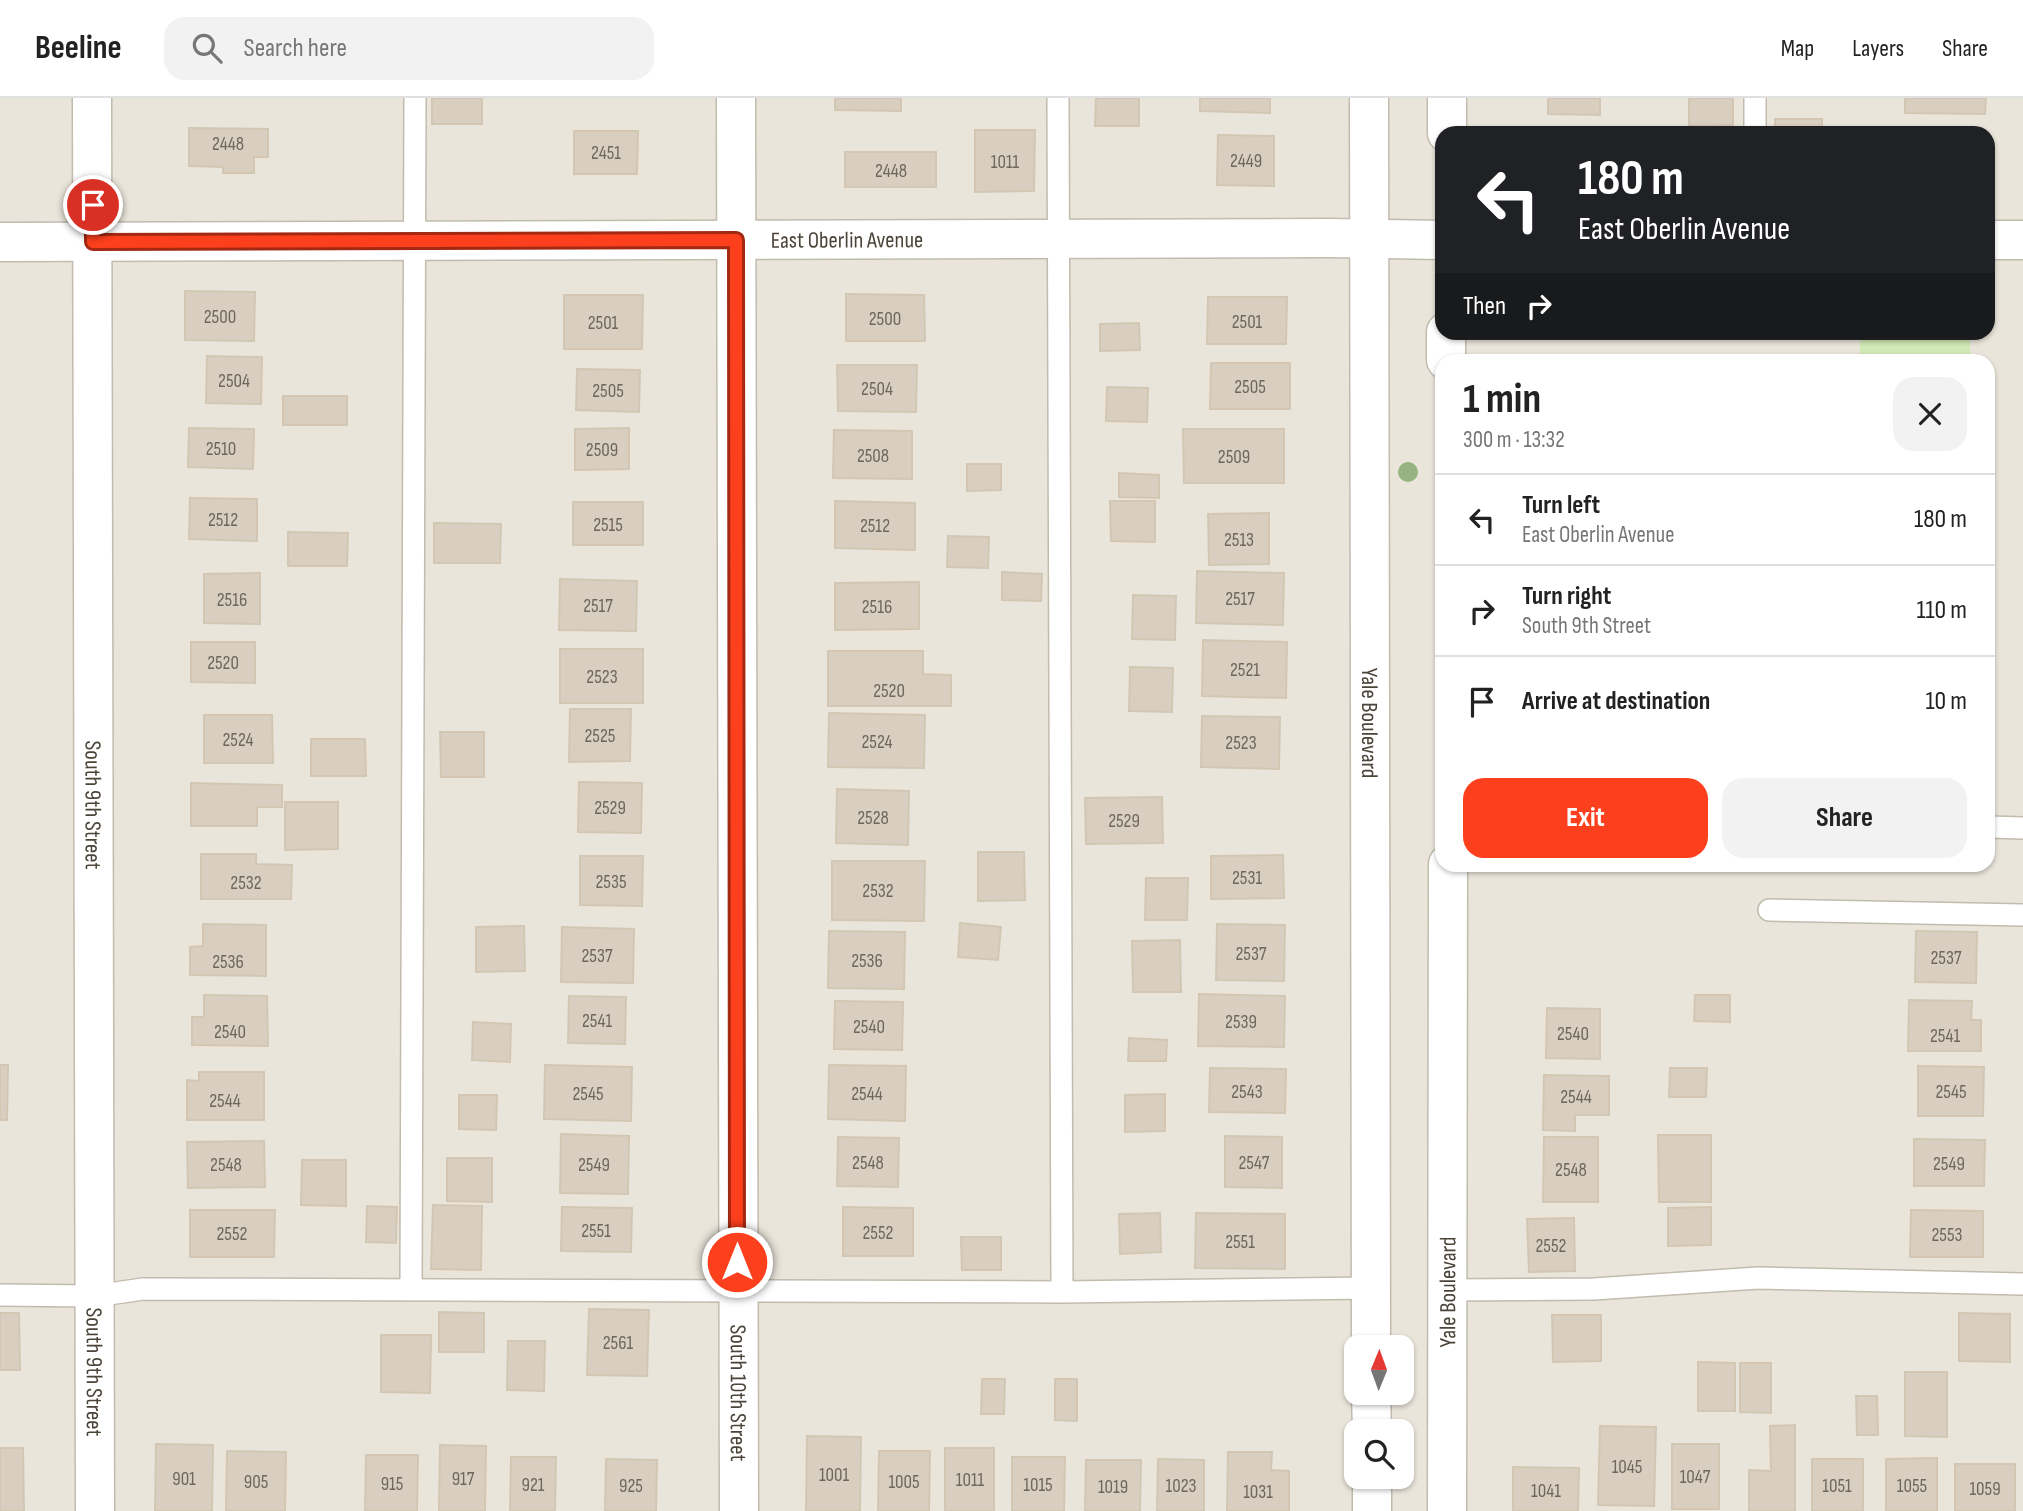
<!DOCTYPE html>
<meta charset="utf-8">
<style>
:root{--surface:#fff;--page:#f2f2f2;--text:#222;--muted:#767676;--line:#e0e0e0;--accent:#fc3f1d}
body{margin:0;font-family:"Sofia Sans Condensed",sans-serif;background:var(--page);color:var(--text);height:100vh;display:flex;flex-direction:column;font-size:26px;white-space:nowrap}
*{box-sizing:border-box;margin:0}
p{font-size:23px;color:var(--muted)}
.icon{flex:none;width:38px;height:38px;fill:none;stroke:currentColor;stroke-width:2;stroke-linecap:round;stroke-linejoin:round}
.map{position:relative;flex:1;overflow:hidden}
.drawer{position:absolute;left:1435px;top:256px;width:560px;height:518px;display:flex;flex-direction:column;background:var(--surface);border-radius:21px;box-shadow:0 2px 5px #0004}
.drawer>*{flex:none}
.banner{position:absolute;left:1435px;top:28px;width:560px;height:214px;border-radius:21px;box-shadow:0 2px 5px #0004;background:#202124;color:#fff;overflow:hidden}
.needle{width:46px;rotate:1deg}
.controls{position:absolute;left:1344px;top:1237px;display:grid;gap:14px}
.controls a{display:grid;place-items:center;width:70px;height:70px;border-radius:14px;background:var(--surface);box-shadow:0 2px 5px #0004;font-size:35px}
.pin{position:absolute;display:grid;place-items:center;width:60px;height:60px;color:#fff;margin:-30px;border:4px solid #fff;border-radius:50%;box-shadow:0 2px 7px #0007}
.me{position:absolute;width:77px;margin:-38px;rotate:0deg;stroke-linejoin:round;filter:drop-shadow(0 0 5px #0008)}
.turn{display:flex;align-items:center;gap:24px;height:147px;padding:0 28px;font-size:32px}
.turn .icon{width:91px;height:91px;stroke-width:2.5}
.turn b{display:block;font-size:49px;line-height:60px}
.then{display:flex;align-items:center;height:66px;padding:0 28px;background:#0003;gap:14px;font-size:26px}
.round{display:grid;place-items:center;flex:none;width:74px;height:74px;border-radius:21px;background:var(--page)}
.overview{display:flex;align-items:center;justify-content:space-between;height:119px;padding:0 28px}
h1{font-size:42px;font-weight:700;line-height:52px}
.primary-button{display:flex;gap:14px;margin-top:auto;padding:14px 28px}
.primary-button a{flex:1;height:80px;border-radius:21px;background:var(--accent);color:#fff;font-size:28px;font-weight:700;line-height:80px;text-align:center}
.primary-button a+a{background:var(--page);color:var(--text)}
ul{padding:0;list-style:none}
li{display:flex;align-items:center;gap:21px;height:91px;padding:0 28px;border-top:2px solid var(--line)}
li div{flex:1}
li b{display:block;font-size:26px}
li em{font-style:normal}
header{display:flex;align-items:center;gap:42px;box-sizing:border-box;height:98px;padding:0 35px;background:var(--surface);border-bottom:2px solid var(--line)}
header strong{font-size:33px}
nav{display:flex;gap:38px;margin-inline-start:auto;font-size:24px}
.search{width:490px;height:63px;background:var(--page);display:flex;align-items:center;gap:18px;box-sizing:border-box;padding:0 24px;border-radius:21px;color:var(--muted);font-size:26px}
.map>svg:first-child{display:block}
.residential{fill:#eae5da;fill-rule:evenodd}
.green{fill:#d2eab5}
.building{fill:#d8cfc1;stroke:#d3c7b4;stroke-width:2}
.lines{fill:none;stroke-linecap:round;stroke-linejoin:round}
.service-casing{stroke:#c2bbae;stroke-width:24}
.minor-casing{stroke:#c2bbae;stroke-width:41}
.service{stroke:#fff;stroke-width:21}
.minor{stroke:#fff;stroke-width:38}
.tree{fill:#97b381}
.route-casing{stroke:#a42913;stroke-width:18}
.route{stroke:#fc3f1d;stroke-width:12}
.labels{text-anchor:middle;stroke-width:5;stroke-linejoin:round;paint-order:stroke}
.number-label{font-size:19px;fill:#6e675b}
.street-label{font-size:23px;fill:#4b4439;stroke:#fff}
</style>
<header>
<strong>Beeline</strong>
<div class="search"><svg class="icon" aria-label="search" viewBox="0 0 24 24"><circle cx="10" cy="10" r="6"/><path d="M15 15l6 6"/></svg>Search here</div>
<nav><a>Map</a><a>Layers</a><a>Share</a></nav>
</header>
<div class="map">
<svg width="2023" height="1413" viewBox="0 0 2023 1413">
<rect width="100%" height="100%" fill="#f6f3ec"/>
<path class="residential" d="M0,0h2023v1413h-2023zM1442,35h546v199h-546zM1442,262h546v504h-546zM1356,1250h46v45h-46zM1356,1334h46v45h-46z"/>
<path class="green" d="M1860,235h110v27h-110z"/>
<path class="building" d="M432,0h50v26h-50z
M835,0h66v13l-66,-1z
M1096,0h43v28h-44z
M1200,0h70v15l-70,-2z
M1548,0h52v17l-52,-1z
M1689,0h44v27l-44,1z
M1905,0h81l-1,16 -80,-1z
M1775,21h47v14h-47z
M189,30l79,1v28h-14v16h-31v-6l-34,-1z
M1624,30v5h-80v-4z
M975,32h60l-1,61 -59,1z
M574,33h64l-1,43h-63z
M1218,37l56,1v50l-57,-1z
M845,54h91v35h-91z
M185,193l70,1 -1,49 -69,-1z
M846,196l78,1 1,46h-79z
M564,197h79l-1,54h-78z
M1208,199h79l-1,47h-79z
M1139,225l1,27 -40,1v-27z
M207,258l55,1 -1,47 -55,-1z
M1211,265h79v46h-80z
M837,267h80l-1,47 -78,-1z
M577,271l63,1 -1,42 -63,-2z
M1107,289l41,1 -1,34 -41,-1z
M283,298h64v29h-64z
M189,330l65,1 -1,40 -65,-2z
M629,330v41l-54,1v-41z
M1183,331h101v54h-100z
M834,332l78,1v48l-79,-1z
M967,366h34v26l-34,1z
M1119,375l40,2v23l-40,-1z
M190,400l67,1v42l-68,-2z
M835,403l80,2v47l-80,-2z
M1110,403h45v41l-44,-1z
M573,404h70v43h-70z
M1269,415v51l-60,1 -1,-51z
M434,425l67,1 -1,39h-66z
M288,434l60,1 -1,33h-59z
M948,438l41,1 -1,31 -41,-1z
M1197,473l87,2 -1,52 -87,-2z
M1002,474l40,2 -1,27 -39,-1z
M260,475v51l-56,-1v-49z
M560,481l77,2 -1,50 -77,-1z
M919,484v47l-84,1v-47z
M1133,497l43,1 -1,44 -43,-1z
M1203,542l84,2 -1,56 -84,-2z
M191,544h64v41l-64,-1z
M560,551h83v54h-83z
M828,553h95v23l28,1v31h-123z
M1130,569l43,1 -1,44 -43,-1z
M570,611h61l-1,52 -61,1z
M829,615l96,2 -1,53 -96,-1z
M204,617h68l1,48h-69z
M1202,618l78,1 -1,52 -78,-2z
M440,634h44v45h-43z
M311,641h54l1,37h-55z
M579,684l63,1 -1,50 -63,-1z
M191,685l91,2v22h-25v19h-66z
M837,691l72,2 -1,54 -72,-2z
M1162,699l1,46 -77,1 -1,-46z
M285,704h53v47l-53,1z
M978,754h46l1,48 -47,1z
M201,756h55v10l36,1 -1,34h-90z
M1283,757l1,43 -73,1v-43z
M580,758h63l-1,50 -62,-1z
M832,763h93l-1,60 -92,-1z
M1146,780h42l-1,42h-42z
M960,825l41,4 -3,33 -40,-3z
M203,826l63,1v51l-76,-1v-28l13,-1z
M1217,826l68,1 -1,56 -68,-1z
M524,828l1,45 -49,1v-45z
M562,829l72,2 -1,54 -72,-1z
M829,833l76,1 -1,57 -76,-1z
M1916,833l61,1 -1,51 -61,-1z
M1180,842l1,52h-48l-1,-51z
M1199,896l86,2 -1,51 -86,-1z
M204,897l63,1 1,50 -76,-1v-28h12z
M1695,897h35v27l-36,-1z
M569,898l57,1 -1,47 -57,-1z
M1909,902l63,1 -1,19h10v31h-73z
M835,903l68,1 -1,48 -68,-1z
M1547,910l53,1v50l-54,-1z
M473,924l38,2 -1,38 -38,-2z
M1129,940l38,2 -1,21h-38z
M0,967h8l-1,55h-7z
M545,967l87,2 -1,54 -87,-2z
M829,967l77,1 -1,55 -77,-2z
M1918,968l66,1 -1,49h-65z
M1210,970l76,1 -1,44 -76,-1z
M1670,970h37l-1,29h-37z
M199,974h65v48h-77v-40l12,1z
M1544,977l65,1v39h-34v16l-32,-1z
M1165,996v37l-40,1v-37z
M459,997h38l-1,35 -37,-1z
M561,1036l68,2 -1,58 -68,-1z
M1658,1037h53v67h-52z
M1225,1038l57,1v51l-57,-1z
M838,1039l61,1 -1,49 -61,-1z
M1544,1039h54v65h-55z
M1914,1041l71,1 -1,46h-70z
M264,1043l1,46 -77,1 -1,-46z
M447,1060h45v44l-45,-1z
M302,1062h44v46l-45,-1z
M433,1107l49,1 -1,64 -50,-1z
M367,1108l30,1 -1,36 -30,-1z
M562,1109l70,1 -1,44 -70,-1z
M843,1109l70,1v48h-70z
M1711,1109v38l-43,1v-38z
M190,1112h85l-1,47h-84z
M1911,1112l72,1v46h-73z
M1160,1115l1,39 -41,2 -1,-40z
M1196,1115l89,1v55l-90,-1z
M1574,1120l1,53 -46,1 -2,-53z
M961,1139h40v33h-39z
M589,1211l60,1 -2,66 -60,-1z
M439,1214l45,1v39h-45z
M0,1215h19l1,57h-20z
M1959,1215l51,1v48l-51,-1z
M1552,1217h49v46l-48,1z
M381,1237h50l-1,58 -49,-1z
M508,1243h37l-1,50 -37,-1z
M1698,1264l37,1v48h-37z
M1740,1265h31v50l-31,-1z
M1905,1274h42v65l-42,-1z
M982,1281h23l-1,35h-23z
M1055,1281h22v42l-22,-1z
M1856,1298h21l1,39h-21z
M1795,1327v86h-46v-41l22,1 -1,-45z
M1600,1328l56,1 -2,79 -56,-1z
M807,1338l54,1 -1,74h-54z
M156,1346l57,1 -1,66h-57z
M1672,1346h47v65h-47z
M440,1347l46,1 -1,65h-46z
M0,1350h23l1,63h-24z
M945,1350h49v63h-49z
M227,1353l59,1 -1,59h-59z
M879,1353h51l-1,60h-51z
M1228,1354h44l-1,18 18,1v40h-62z
M366,1357h52l-1,56h-52z
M511,1359h45l-1,54h-45z
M1012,1359h53l-1,54h-52z
M1937,1360v53h-51v-52z
M606,1361l51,1 -1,51h-51z
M1158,1361l46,1v51h-47z
M1812,1361h51v52h-51z
M1086,1362h55l-1,51h-55z
M1955,1366h60v47h-60z
M1513,1369l66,1 -1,43h-65z"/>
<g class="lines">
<g class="service-casing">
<path id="service" d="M1058,0l4,1194
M1755,35v-35
M1988,729l35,1
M1769,812l254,5
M411,1191l4,-1191
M1448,1192l146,-1 164,-11 265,6
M0,1197l95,1 48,-7 919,3 308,-4"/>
</g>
<g class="minor-casing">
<g id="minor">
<path id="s1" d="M92,0l3,1413"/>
<path id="s2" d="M736,0l3,1413"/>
<path id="s3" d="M1369,0l2,1250"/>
<path d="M1447,0v35"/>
<path d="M1988,142h35"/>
<path id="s4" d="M0,144l1330,-4 112,2"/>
<path d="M1446,234v28"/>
<path d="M1371,1295l1,39"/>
<path d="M1372,1379v34"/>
<path id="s5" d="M1447,1413l1,-647"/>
</g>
</g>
<use href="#service" class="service"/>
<use href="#minor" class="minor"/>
</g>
<circle class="tree" cx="1408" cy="374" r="10"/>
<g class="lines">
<g class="route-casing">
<path id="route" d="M93,107v37l643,-2 1,1022"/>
</g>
<use href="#route" class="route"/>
</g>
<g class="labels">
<g class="number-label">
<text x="228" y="52">2448</text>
<text x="606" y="61">2451</text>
<text x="1246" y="69">2449</text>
<text x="1005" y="70">1011</text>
<text x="891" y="79">2448</text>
<text x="220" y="225">2500</text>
<text x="885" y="227">2500</text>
<text x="1247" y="230">2501</text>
<text x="603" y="231">2501</text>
<text x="234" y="289">2504</text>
<text x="1250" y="295">2505</text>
<text x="877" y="297">2504</text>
<text x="608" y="299">2505</text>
<text x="221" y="357">2510</text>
<text x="602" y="358">2509</text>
<text x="873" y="364">2508</text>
<text x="1234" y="365">2509</text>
<text x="223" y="428">2512</text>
<text x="608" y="433">2515</text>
<text x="875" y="434">2512</text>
<text x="1239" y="448">2513</text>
<text x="1240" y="507">2517</text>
<text x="232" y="508">2516</text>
<text x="598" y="514">2517</text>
<text x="877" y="515">2516</text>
<text x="223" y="571">2520</text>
<text x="1245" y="578">2521</text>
<text x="602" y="585">2523</text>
<text x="889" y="599">2520</text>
<text x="600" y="644">2525</text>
<text x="238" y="648">2524</text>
<text x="877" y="650">2524</text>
<text x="1241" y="651">2523</text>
<text x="610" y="716">2529</text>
<text x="873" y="726">2528</text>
<text x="1124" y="729">2529</text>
<text x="1247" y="786">2531</text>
<text x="611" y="790">2535</text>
<text x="246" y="791">2532</text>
<text x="878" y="799">2532</text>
<text x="1251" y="862">2537</text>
<text x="597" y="864">2537</text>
<text x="1946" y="866">2537</text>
<text x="867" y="869">2536</text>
<text x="228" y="870">2536</text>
<text x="597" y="929">2541</text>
<text x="1241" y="930">2539</text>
<text x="869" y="935">2540</text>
<text x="230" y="940">2540</text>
<text x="1573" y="942">2540</text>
<text x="1945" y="944">2541</text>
<text x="1247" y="1000">2543</text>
<text x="1951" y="1000">2545</text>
<text x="588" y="1002">2545</text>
<text x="867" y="1002">2544</text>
<text x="1576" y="1005">2544</text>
<text x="225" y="1009">2544</text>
<text x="868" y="1071">2548</text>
<text x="1254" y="1071">2547</text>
<text x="1949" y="1072">2549</text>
<text x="226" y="1073">2548</text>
<text x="594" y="1073">2549</text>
<text x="1571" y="1078">2548</text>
<text x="596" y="1139">2551</text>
<text x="878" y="1141">2552</text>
<text x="232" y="1142">2552</text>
<text x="1947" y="1143">2553</text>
<text x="1240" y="1150">2551</text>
<text x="1551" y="1154">2552</text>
<text x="618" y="1251">2561</text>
<text x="1627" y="1375">1045</text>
<text x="834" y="1383">1001</text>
<text x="1695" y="1385">1047</text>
<text x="184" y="1387">901</text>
<text x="463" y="1387">917</text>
<text x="970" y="1388">1011</text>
<text x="256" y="1390">905</text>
<text x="904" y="1390">1005</text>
<text x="392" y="1392">915</text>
<text x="533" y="1393">921</text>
<text x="1038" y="1393">1015</text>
<text x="631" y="1394">925</text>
<text x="1181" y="1394">1023</text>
<text x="1837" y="1394">1051</text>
<text x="1912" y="1394">1055</text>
<text x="1113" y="1395">1019</text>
<text x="1985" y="1397">1059</text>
<text x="1546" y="1399">1041</text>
<text x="1258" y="1400">1031</text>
</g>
<g class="street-label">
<text dy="8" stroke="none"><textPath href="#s4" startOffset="847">East Oberlin Avenue</textPath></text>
<text dy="8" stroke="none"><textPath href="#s3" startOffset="625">Yale Boulevard</textPath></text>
<text dy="8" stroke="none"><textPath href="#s1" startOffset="707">South 9th Street</textPath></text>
<text dy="8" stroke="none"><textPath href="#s5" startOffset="219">Yale Boulevard</textPath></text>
<text dy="8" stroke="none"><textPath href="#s1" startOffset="1274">South 9th Street</textPath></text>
<text dy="8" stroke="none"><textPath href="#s2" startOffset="1295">South 10th Street</textPath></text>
</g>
</g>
</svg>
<div class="controls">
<a><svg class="needle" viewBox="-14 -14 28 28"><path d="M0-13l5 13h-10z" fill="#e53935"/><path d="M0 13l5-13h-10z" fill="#767676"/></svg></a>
<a><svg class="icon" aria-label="search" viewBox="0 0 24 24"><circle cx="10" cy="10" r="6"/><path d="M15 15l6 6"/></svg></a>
</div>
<div class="pin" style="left:93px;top:107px;background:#d93025"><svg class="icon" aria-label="arrive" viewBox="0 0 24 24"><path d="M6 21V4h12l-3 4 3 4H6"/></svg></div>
<svg class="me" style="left:737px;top:1164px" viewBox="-20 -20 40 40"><circle r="17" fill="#fc3f1d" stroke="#fff" stroke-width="3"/><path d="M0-11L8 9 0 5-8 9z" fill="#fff"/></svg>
<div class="banner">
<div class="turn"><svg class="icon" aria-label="left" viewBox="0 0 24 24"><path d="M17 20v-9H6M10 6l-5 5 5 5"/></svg><div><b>180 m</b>East Oberlin Avenue</div></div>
<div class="then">Then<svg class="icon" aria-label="right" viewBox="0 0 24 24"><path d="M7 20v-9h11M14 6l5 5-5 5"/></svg></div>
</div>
<section class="drawer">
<div class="overview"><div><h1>1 min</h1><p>300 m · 13:32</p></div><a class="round"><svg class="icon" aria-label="close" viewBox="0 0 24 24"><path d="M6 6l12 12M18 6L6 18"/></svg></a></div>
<ul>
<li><svg class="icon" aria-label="left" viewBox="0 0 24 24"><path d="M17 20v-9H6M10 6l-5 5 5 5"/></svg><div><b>Turn left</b><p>East Oberlin Avenue</p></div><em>180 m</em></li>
<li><svg class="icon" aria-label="right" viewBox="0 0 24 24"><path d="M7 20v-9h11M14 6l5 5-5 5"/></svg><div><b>Turn right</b><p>South 9th Street</p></div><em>110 m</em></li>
<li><svg class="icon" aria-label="arrive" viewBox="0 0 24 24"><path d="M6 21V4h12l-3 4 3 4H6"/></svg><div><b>Arrive at destination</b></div><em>10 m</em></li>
</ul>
<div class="primary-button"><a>Exit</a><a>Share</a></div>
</section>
</div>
